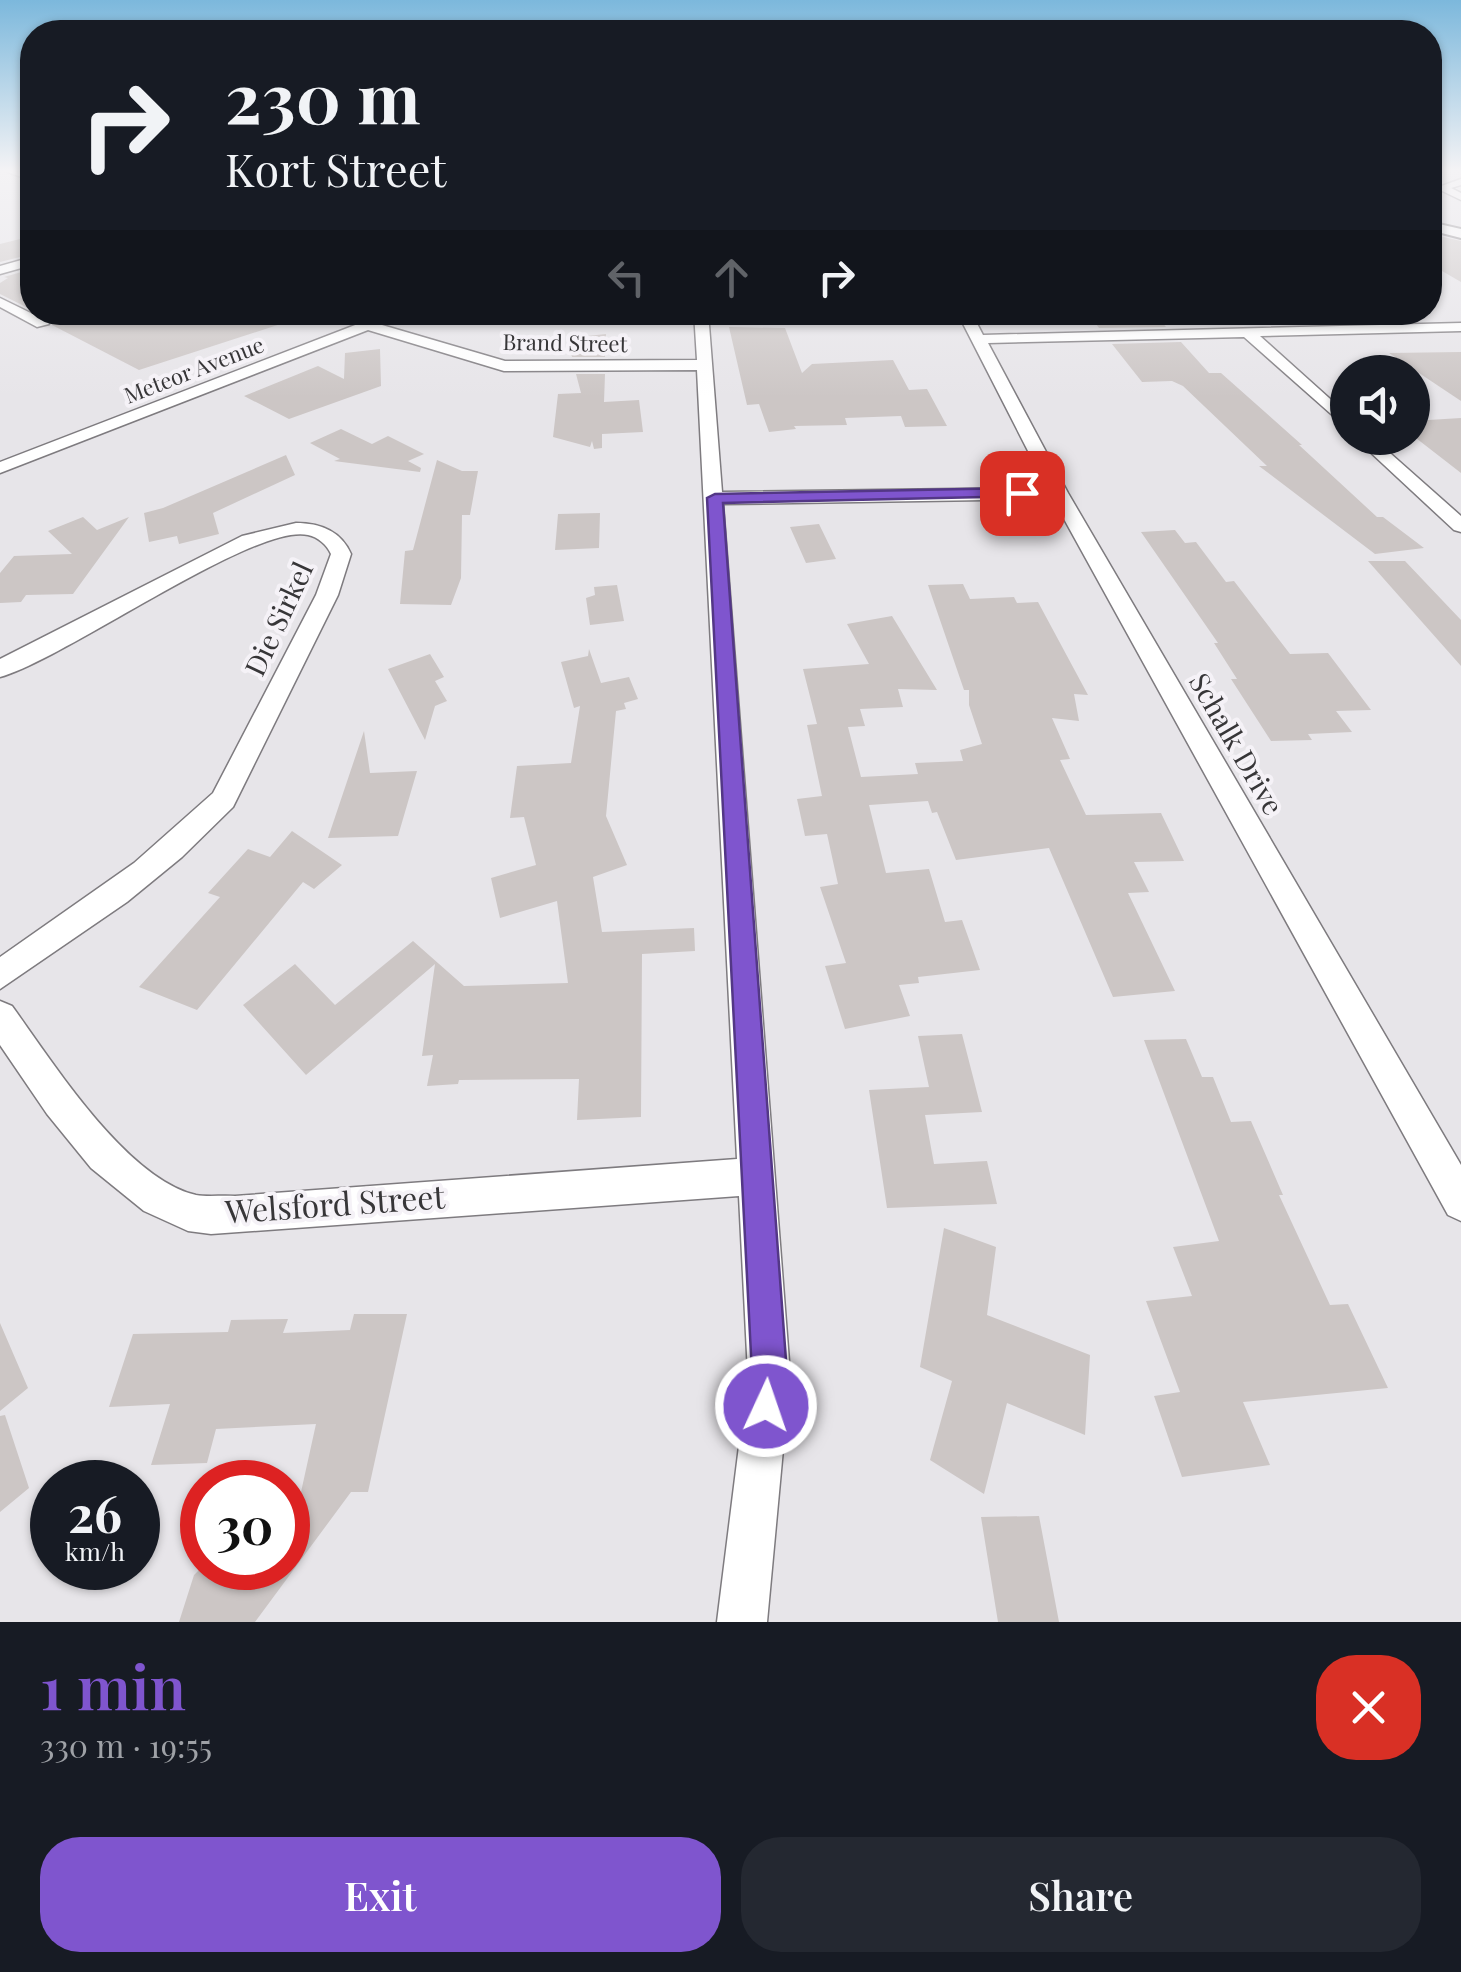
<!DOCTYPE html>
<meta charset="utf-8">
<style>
:root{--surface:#171b24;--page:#242831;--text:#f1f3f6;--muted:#9ea1a6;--accent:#7f55ce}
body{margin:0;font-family:"Playfair Display",serif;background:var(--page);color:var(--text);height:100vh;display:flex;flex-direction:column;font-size:38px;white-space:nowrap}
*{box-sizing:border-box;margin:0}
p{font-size:32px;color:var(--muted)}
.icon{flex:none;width:55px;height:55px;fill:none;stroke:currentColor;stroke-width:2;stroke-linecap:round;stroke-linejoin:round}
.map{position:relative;height:1622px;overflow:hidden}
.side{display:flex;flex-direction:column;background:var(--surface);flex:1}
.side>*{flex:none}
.hud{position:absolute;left:20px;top:20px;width:1422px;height:305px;border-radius:40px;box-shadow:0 2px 8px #0004;background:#171b24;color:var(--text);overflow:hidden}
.fabs{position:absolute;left:1330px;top:355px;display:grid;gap:20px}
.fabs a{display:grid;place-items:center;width:100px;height:100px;border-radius:50%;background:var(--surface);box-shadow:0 2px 8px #0004;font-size:50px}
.speed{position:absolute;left:30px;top:1460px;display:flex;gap:20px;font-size:50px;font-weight:700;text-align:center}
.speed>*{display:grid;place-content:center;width:130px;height:130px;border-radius:50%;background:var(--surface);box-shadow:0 2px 8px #0004;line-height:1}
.speed small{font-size:25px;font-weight:400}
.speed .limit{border:15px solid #d22;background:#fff;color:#111}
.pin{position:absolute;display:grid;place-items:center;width:85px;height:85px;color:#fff;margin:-42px;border-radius:20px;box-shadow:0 5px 15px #0006}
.me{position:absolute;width:110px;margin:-55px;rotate:3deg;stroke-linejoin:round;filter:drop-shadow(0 0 8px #0008)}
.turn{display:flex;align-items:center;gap:35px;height:210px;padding:0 40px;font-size:45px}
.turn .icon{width:130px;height:130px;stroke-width:2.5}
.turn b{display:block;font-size:70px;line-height:85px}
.lanes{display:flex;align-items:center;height:95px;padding:0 40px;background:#0003;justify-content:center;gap:50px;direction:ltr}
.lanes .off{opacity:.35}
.round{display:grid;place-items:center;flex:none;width:105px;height:105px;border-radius:40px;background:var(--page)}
.head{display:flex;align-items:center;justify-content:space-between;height:170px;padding:0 40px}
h1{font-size:60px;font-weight:600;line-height:75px;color:var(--accent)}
.cta{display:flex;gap:20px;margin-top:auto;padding:20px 40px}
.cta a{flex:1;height:115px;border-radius:40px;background:var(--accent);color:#fff;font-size:40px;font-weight:600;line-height:115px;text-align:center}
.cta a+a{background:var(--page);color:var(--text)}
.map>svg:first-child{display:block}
.building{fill:#ccc6c5}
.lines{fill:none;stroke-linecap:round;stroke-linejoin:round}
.minor-casing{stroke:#7e7b7f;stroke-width:3}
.tertiary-casing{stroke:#7e7b7f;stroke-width:4}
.minor{fill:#fff;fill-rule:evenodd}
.tertiary{fill:#fff;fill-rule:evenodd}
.route{fill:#7f55ce;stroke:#533786;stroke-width:2.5}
.labels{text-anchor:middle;stroke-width:8;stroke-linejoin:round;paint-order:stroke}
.far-street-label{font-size:22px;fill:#373638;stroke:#f5f2f7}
.street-label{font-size:28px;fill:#373638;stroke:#f5f2f7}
.near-street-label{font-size:32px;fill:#373638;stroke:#f5f2f7}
</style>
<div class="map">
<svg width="1461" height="1622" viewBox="0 0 1461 1622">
<rect width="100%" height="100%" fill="#e7e5e9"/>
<path class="building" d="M1430,234l31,7v41l-31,-18z
M32,236v18l-32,8v-18z
M32,269v41l-32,-16v-11l8,-5 -4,-1z
M38,312h260l1,6 -160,52 -87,-45 -2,-6z
M1087,312h67l12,15 -67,1z
M729,327l56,1 17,45 10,-9 81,-4 16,30 18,-1 20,37 -42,1 -4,-11 -56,2 2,7 -53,1 2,3 -27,3 -10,-28 -12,1z
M606,334l-1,23h-33l-4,-19z
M1181,342l28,31h12l81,72h-3l78,72h6l41,31 -49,6 -116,-88h8l-84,-80 -11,-5 -30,1 -30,-38z
M380,349l1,37 -92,33 -45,-23 74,-30 26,13 1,-26z
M1461,352v49l-72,-48z
M576,374h29l-1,28 35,-2 4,32 -41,2v14l-8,1 -2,-8 -2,6 -37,-10 5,-43 23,-1z
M1461,418v55l-49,-38v-14z
M341,429l31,15 16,-8 36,18 -16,7 13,7 -1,4 -86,-11 6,-2 -30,-16z
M286,455l9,20 -82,38 6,21 -40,10 -2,-8 -28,6 -5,-29 19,-5z
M437,460l25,11h16l-8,44h-8l-1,63 -10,27 -51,-1 5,-53 8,-1z
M600,513l-1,35 -44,2 3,-36z
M83,517l14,13 32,-13 -56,77 -47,1 -5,7 -21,1v-30l14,-17 58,-2 -24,-23z
M819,524l17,35 -30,4 -16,-36z
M1175,530l10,13 11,-1 30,40 8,-1 56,73 38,-1 43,57 -35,1 16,21 -44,2 4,6 -41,1 -40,-62h6l-23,-36h4l-77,-111z
M1368,561h37l56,59v46z
M963,584l7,15 44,-2 3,6 21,-1 50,93 -14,-1 5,27 -27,-3 18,41 -10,1 26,55 75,-2 23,48 -50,1 15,30 -21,1 47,98 -62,6 -64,-149 -93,12 -19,-48 -5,1 -4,-12 -59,4 17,68 43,-4 16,53 17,-2 18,50 -62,7 1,6 -20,2 11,31 -65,13 -20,-63 21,-3 -26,-76 18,-3 -11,-50 -22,2 -8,-37 25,-3 -15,-71 10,-1 -14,-55 66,-5 -22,-40 45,-8 45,74 -39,-1 5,18 -43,2 5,17 -17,1 13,50 57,-3 -3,-11 48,-2 -3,-11 22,-6 -13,-39v-15h-5l-36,-105z
M617,585l7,36 -34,4 -4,-27 9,-3 -1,-8z
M589,649l12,34 28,-6 9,22 -14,4 2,6 -10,2 -10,105 21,49 -34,12 9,55 92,-4 1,23 -53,3 -1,163 -64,3 2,-41 -120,1 -1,4 -31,2 6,-31 -11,1 13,-92 -129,111 -63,-70 52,-41 40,41 78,-64 51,45 104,-3 -11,-82 -57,17 -9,-40 45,-13 -12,-48 -14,1 7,-52 54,-3 9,-57 -6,2 -13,-46 27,-6z
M430,654l14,23 -9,4 12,20 -12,5 -10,34 -37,-71z
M364,731l6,42 47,-2 -19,65 -70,2z
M292,831l50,34 -28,24 -11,-7 -106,128 -58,-23 81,-90 -12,-4 40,-44 22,8z
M962,1034l20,78 -57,3 9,49 53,-3 10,43 -110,4 -18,-118 60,-3 -11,-51z
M1186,1039l16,38h11l18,45 20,-1 32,74h-4l51,110 18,-1 40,84 -145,14 27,63 -88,12 -28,-81 26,-4 -34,-91 46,-5 -19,-49 46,-6 -75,-201z
M944,1228l52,19 -9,68 103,40 -5,80 -78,-32 -23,91 -54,-34 22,-79 -32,-14z
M354,1314h53l-39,178h-17l-96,130h-76l15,-47 7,-7h87v-58l13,-18 15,-68 -100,5 -9,34 -56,2 19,-61 -61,3 24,-73 95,-2 3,-12 57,-1 -5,14 67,-3z
M0,1323l28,65 -28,23z
M5,1415l24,73 -29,24v-96z
M1039,1516l20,106h-61l-17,-105z"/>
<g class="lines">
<g class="minor-casing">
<path id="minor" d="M7,170l25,5v6l-24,-9z
M1461,179v6l-10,3 10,5v7l-25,-12z
M32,257v8l-32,9v-8z
M0,298l47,23 2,3 -12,3 -37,-20z
M389,312h21l-28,13 123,36 192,-1 -3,-48h14l14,180 325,-4 -90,-176h14l12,23 478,-12v8l-201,5 88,79v14l-104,-92 -256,6 80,150 393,672v56l-13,-6 -395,-716 -330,5 67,870 -23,248h-50l31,-248 -9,-178 -528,38 -23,-3 -44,-20 -53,-43 -44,-54 -47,-69v-44l12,5c40,55 114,173 184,189 12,2 26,0 39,1l502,-37 -40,-789 -193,1 -136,-41 -368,143v-11z
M1355,438h18l88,78v16l-7,-2z
M296,523c24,0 45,8 55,31l-13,41 -105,212 -51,50 -55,45 -127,87v-32l134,-94 79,-70 103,-198 15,-41c-4,-9 -13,-17 -23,-19 -52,-13 -243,124 -308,142v-18l242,-123z"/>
</g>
<g class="tertiary-casing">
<path id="tertiary" d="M1430,222l31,7v9l-31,-8z"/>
</g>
<use href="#minor" class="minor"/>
<use href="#tertiary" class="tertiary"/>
</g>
<linearGradient id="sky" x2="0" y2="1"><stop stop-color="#7cb8dc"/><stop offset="0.43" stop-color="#f4f3f5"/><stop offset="1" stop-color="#f4f3f5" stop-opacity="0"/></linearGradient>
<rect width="1461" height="397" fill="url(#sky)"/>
<path class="route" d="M1022,488l8,5 -2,3 -305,7 64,871 -9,45 -12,5 -13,-5 -6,-13 5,-32 -45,-876 8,-4z"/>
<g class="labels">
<g class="far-street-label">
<text transform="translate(565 343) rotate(1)" y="8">Brand Street</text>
<text transform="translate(194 370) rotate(-21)" y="8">Meteor Avenue</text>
</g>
<g class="street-label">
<text transform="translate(279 619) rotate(-65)" y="10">Die Sirkel</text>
<text transform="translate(1236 744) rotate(60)" y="10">Schalk Drive</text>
</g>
<g class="near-street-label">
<text transform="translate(335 1205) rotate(-4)" y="11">Welsford Street</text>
</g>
</g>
</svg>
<div class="fabs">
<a><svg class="icon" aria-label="sound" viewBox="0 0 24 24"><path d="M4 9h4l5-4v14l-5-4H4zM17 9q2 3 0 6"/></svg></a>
</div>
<div class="speed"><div>26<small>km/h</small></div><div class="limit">30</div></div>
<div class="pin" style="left:1022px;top:493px;background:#d93025"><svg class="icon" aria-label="arrive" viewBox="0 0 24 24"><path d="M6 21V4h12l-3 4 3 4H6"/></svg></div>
<svg class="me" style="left:766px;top:1406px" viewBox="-20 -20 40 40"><circle r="17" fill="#7f55ce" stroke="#fff" stroke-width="3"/><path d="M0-11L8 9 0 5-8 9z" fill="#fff"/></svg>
<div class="hud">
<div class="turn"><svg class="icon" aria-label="right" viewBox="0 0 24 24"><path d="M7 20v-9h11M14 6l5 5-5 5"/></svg><div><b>230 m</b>Kort Street</div></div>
<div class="lanes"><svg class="icon off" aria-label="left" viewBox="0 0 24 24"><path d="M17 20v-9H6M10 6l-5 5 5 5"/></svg><svg class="icon off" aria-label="ahead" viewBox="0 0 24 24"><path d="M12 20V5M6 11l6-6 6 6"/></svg><svg class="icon" aria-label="right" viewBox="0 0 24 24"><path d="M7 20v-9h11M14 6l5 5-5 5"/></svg></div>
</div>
</div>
<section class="side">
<div class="head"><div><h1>1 min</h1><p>330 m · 19:55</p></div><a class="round" style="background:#d93025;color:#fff"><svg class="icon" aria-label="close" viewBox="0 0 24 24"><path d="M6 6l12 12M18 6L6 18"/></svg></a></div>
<div class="cta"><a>Exit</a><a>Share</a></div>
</section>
